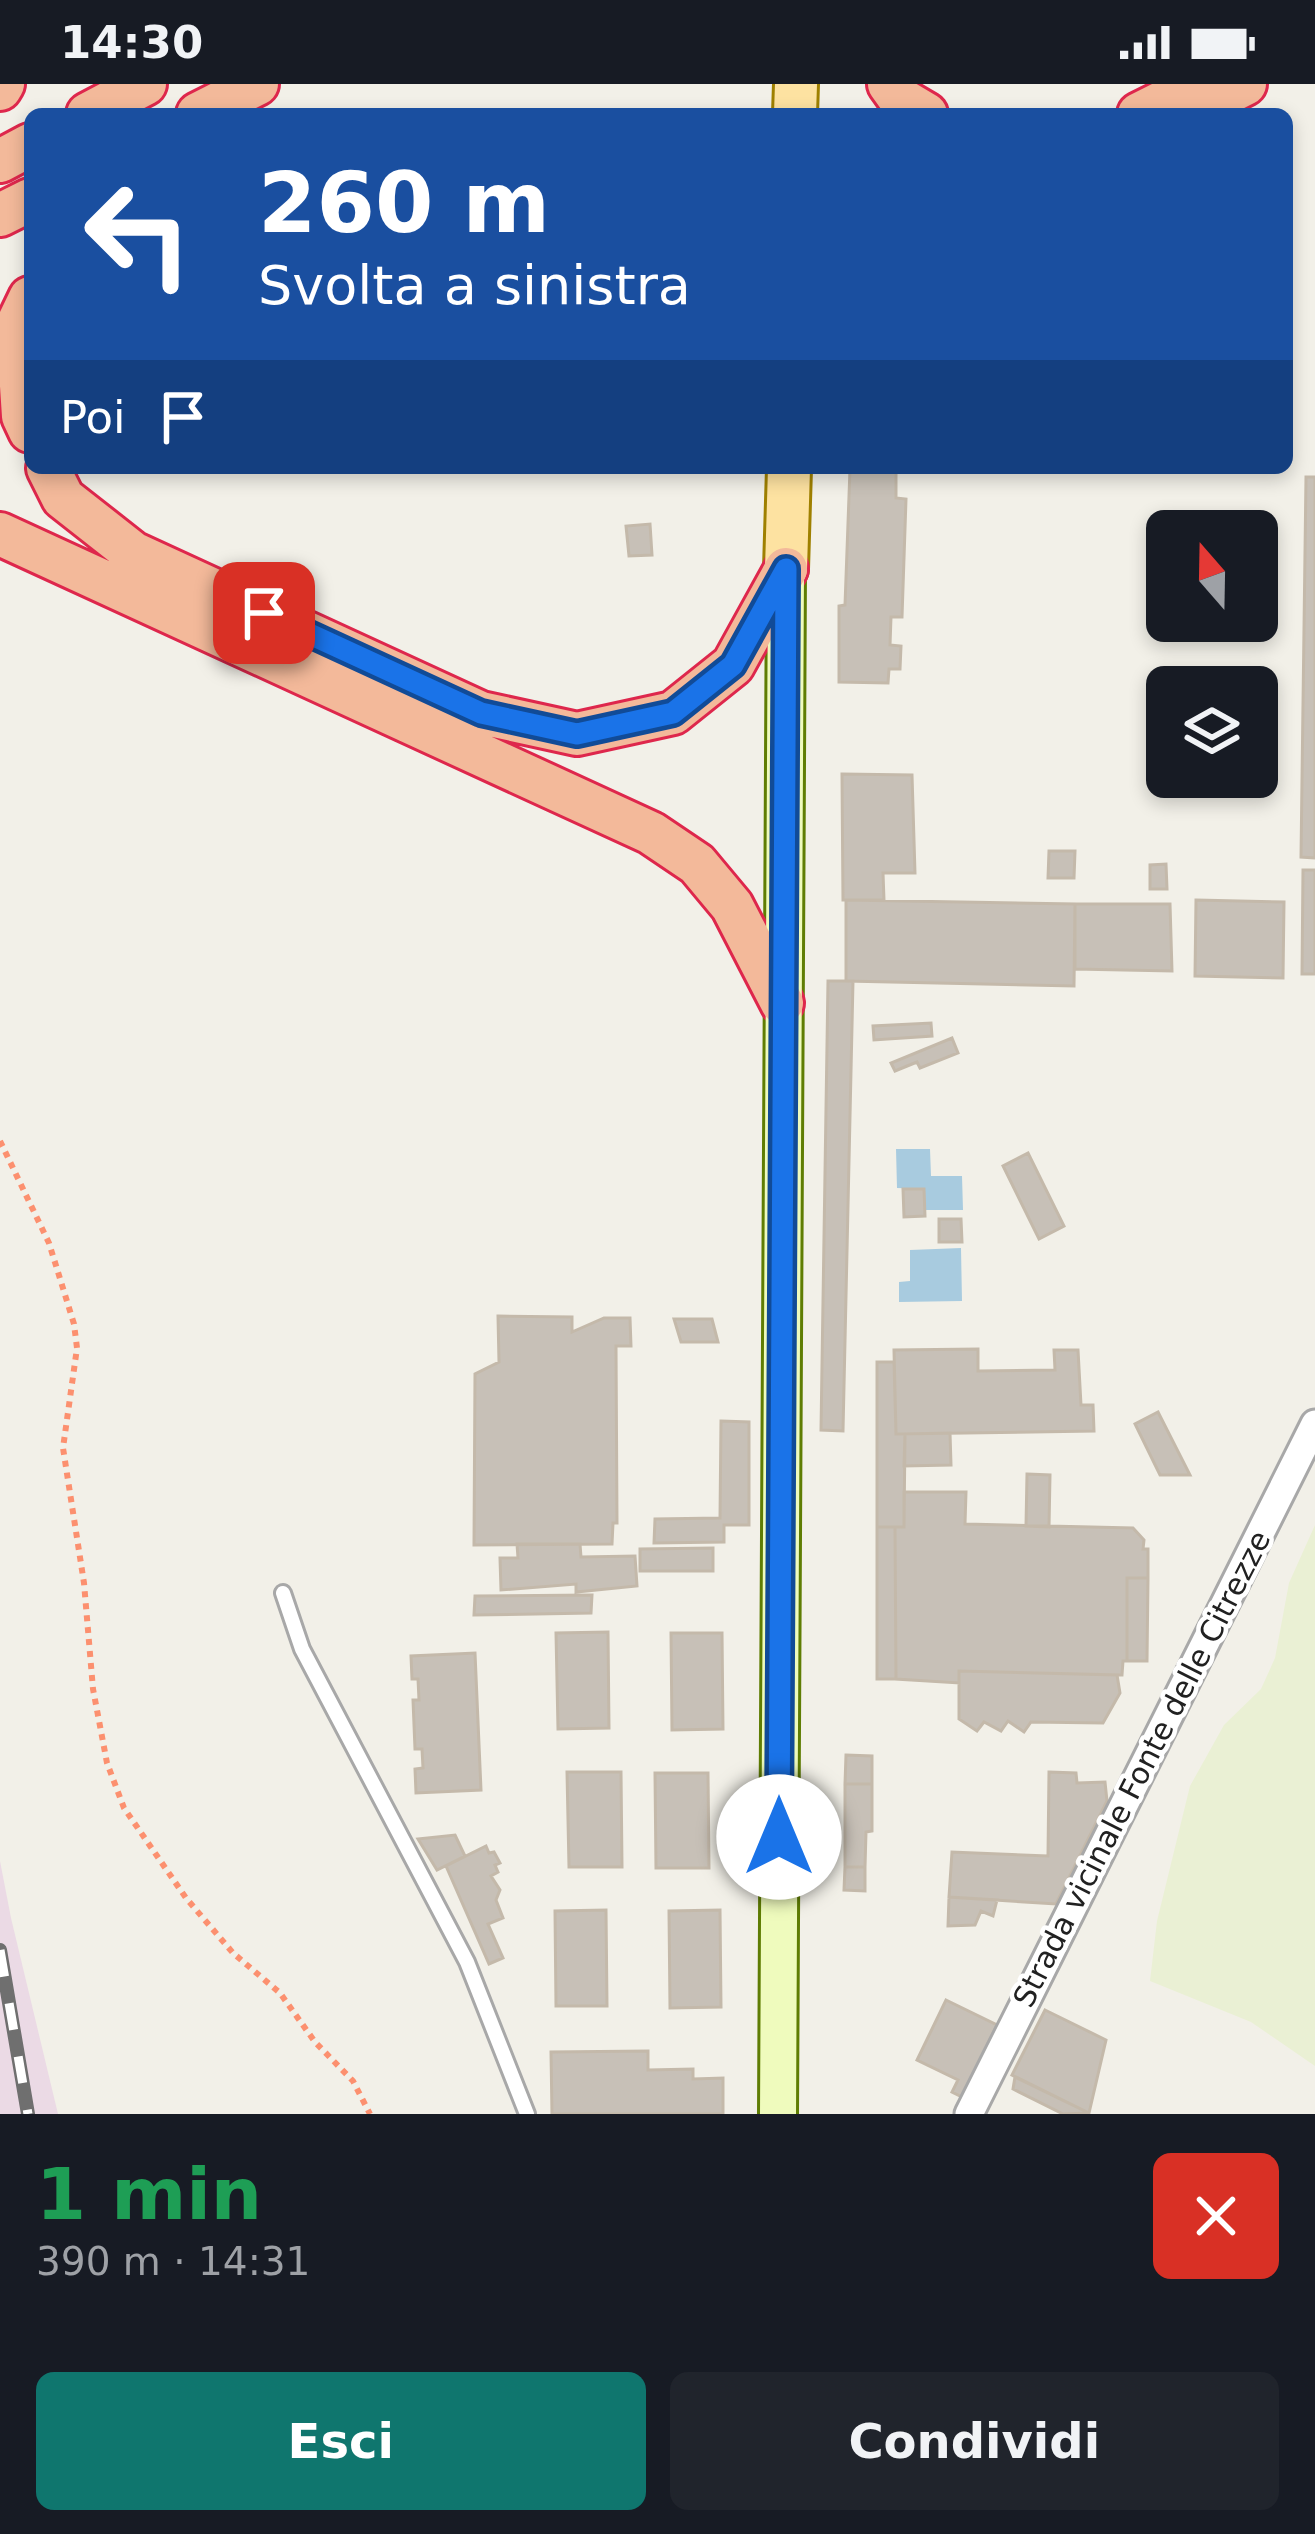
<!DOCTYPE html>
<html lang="it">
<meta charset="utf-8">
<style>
:root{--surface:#171b24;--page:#20242c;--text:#f1f3f6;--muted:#9ea1a6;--accent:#0f766e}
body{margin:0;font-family:"DejaVu Sans",sans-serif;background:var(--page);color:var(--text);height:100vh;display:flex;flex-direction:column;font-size:45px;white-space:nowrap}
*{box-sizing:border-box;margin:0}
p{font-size:39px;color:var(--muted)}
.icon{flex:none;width:66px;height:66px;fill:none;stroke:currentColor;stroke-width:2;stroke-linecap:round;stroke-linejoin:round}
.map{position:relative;height:2030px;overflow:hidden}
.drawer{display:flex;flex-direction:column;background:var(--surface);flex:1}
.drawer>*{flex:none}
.guide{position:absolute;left:24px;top:24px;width:1269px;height:366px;border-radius:18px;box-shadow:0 6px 18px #0003;background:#1a4fa0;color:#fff;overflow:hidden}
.needle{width:78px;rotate:340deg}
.tools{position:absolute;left:1146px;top:426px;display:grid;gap:24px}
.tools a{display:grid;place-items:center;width:132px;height:132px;border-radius:18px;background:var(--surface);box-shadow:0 6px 18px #0003;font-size:60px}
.pin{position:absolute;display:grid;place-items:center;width:102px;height:102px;color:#fff;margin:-51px;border-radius:24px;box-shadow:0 6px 18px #0006}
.me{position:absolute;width:132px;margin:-66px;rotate:0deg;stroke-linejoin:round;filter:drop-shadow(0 0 9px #0008)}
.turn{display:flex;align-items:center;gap:42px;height:252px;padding:0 36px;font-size:54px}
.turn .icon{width:156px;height:156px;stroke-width:2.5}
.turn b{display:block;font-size:84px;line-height:102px}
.then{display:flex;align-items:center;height:114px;padding:0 36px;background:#0003;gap:24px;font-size:45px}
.round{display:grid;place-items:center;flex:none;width:126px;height:126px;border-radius:18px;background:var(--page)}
.headline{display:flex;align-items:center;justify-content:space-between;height:204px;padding:0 36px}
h1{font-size:72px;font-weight:700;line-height:90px;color:#1e9e55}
.button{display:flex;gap:24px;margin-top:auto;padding:24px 36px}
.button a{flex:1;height:138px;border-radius:18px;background:var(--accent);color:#fff;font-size:48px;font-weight:700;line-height:138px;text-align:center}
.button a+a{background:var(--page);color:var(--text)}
.status{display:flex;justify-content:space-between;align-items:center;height:84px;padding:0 60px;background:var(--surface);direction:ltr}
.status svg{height:33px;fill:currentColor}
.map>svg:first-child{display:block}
.industrial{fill:#ebdae5}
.farmland{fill:#eaf0d4}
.water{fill:#a8cbdf}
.building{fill:#c7c0b7;stroke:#c4b9aa;stroke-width:3}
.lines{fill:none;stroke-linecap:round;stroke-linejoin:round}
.service-casing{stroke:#a8a8a8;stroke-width:20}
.minor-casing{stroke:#a8a8a8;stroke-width:33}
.secondary-casing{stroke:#5f7d03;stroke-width:42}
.primary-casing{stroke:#9f8000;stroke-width:48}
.trunk-casing{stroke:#de274c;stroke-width:48}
.path{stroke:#fc906f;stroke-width:6;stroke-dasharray:6 6;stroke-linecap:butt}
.service{stroke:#fff;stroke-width:14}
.minor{stroke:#fff;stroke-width:27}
.secondary{stroke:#effbbd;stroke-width:36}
.primary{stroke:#fde2a1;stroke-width:42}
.trunk{stroke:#f3b99a;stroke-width:42}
.rail-casing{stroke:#6f6f6f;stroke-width:14}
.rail{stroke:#fff;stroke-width:9;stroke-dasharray:27;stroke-linecap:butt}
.route-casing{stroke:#114b97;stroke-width:30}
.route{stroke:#1a73e8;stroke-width:21}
.labels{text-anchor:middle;stroke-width:9;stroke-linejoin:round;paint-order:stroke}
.street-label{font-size:30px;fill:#212121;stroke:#fff}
</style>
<div class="status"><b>14:30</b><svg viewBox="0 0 49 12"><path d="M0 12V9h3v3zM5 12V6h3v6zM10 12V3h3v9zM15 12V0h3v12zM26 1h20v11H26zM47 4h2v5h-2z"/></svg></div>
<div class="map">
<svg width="1315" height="2030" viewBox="0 0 1315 2030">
<rect width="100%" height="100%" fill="#f2f0e8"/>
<path class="industrial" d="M0,1777l11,57 47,196h-58z"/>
<path class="farmland" d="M1315,1441v541l-64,-44 -101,-41 7,-60 33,-135 34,-61 37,-36 14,-31 14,-75z"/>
<path class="water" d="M896,1065h34l1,27h31l1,34h-38l-1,-21 -27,-1z
M961,1164l1,53 -63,1v-20l11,-1v-31z"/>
<path class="building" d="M850,385l46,2v27l10,1 -4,118h-11l-1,28 11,1 -1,23h-11l-1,14 -49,-1v-76l6,-1z
M1306,393h9v381l-14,-1z
M650,440l2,31 -23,1 -3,-30z
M842,690l70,1 3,98h-32l1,27h-41z
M1049,767h26l-1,27h-26z
M1166,780l1,25h-17v-24z
M1303,786h12v104h-13z
M846,816l229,4 -1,82 -228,-5z
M1196,816l88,2 -1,76 -88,-2z
M1075,820h95l2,67 -97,-2z
M828,897h25l-10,450 -22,-1z
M931,939l1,13 -58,4 -1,-14z
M952,954l6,15 -38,15 -3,-6 -22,9 -4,-8z
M1028,1069l36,73 -25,13 -36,-73z
M903,1105h21l1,27 -21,1z
M939,1135h22l1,23h-23z
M498,1232l74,1v15l32,-14h26l1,28h-15l1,177h-4l-1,21 -138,1 1,-171 24,-12z
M674,1235h38l6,23h-37z
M978,1265v22l77,-1 -1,-20h24l3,55h12l1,26 -198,3 -2,-84z
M877,1278h17l2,72h9l-1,93h-27z
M1158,1328l32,63h-30l-25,-51z
M721,1337l28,1v103h-25v17l-70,1 1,-24 65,-1z
M950,1349l1,32 -47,1 1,-32z
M1027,1390l23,1 -1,52 -23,-1z
M904,1408h62l-1,32 168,4 11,12 -1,9h5v29h-21v83h-4l-1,14 -163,-4v12l-63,-4 -1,-152h9z
M877,1443h18l1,152h-19z
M517,1460h63l1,13 54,-1 2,30 -61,6v-8l-75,6 -1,-32h18z
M713,1464v23h-73v-22z
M1127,1494h21l-1,83h-20z
M592,1511l-1,18 -117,2 1,-19z
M608,1548l1,96 -51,1 -2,-96z
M671,1549h51l1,96 -51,1z
M475,1569l6,137 -65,3 -1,-24 8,-1 -1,-19h-7l-2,-49h6l-1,-21h-6l-1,-23z
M959,1587l158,4 3,18 -17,30 -72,-1 -7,10 -16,-11 -7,10 -17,-9 -7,9 -18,-12z
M846,1671l26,1v28h-27z
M567,1688h54l1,95h-53z
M1049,1688l27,1 1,10 28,-1 2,19 -51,103 -107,-7 3,-45 96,4z
M655,1689h53l1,95h-53z
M845,1700h27v47l-6,1 -1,35h-20z
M455,1751l10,21 -28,14 -19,-31z
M486,1762l3,7 5,-1 6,11 -5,2 3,7 -7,4 9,14 -4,10 7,18 -15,6 15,34 -14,6 -43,-98z
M845,1783h20v24l-21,-1z
M949,1813l48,3 -4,16 -12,-5 -6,14 -27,1z
M606,1826l1,96h-51l-1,-95z
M720,1826l1,97 -51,1 -1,-97z
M946,1916l51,25 -35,72 -10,-5 6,-12 -41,-20z
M1045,1926l61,30 -17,73 -77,-38z
M648,1967v19l45,-1v10l30,-1v36h-171l-1,-62z
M1015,1993l74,36 -26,1 -50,-25z"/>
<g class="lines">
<g class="service-casing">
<path id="service" d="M283,1509l19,56 165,313 60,152"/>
</g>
<g class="minor-casing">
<path id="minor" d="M969,2030l346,-690"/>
</g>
<g class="secondary-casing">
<path id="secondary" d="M778,2030l8,-1545"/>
</g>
<g class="primary-casing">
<path id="primary" d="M795,30l1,-30
M786,485l3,-101"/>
</g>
<g class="trunk-casing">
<path id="trunk" d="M889,0l10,14 27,16
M0,5l3,-5
M88,30l57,-30
M198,30l59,-30
M1139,30l60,-30
M1186,30l59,-30
M0,77l30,-16
M0,131l30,-15
M30,214l-13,27 6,91 7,15
M48,384l15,30 70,55 348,160 96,21 96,-21 60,-48 53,-96
M0,450l651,299 46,31 35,42 50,97"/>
</g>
<path class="path" d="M0,1057l49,102 25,81 3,24 -14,100 21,135 9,106 14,74 17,45 62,90 47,55 47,40 35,49 38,39 17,33"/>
<use href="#service" class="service"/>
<use href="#minor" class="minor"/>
<use href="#secondary" class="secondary"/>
<use href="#primary" class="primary"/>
<use href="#trunk" class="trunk"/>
<g class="rail-casing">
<path id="rail" d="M0,1866l28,164"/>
</g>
<use href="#rail" class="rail"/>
</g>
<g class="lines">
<g class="route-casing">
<path id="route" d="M264,529l217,100 96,21 96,-21 60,-48 53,-96 -7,1268"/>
</g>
<use href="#route" class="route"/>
</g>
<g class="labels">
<g class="street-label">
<text transform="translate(1142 1685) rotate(-63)" y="10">Strada vicinale Fonte delle Citrezze</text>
</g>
</g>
</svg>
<div class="tools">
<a><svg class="needle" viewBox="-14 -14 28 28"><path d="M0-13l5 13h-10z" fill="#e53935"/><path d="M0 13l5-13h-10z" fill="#9ea1a6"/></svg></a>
<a><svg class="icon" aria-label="layers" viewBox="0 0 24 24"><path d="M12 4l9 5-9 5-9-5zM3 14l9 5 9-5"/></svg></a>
</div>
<div class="pin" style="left:264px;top:529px;background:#d93025"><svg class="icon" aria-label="arrive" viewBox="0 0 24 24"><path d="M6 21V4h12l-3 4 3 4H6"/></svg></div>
<svg class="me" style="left:779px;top:1753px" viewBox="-20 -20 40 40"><circle r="19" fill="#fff"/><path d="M0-13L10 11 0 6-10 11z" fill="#1a73e8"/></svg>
<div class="guide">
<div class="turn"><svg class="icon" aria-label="left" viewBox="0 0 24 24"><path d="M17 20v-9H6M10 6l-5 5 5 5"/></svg><div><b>260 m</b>Svolta a sinistra</div></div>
<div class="then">Poi<svg class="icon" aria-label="arrive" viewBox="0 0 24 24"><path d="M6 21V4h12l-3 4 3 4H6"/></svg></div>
</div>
</div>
<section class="drawer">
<div class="headline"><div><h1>1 min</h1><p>390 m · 14:31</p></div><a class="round" style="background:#d93025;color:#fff"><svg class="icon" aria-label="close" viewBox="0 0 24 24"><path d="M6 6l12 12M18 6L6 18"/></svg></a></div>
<div class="button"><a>Esci</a><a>Condividi</a></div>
</section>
